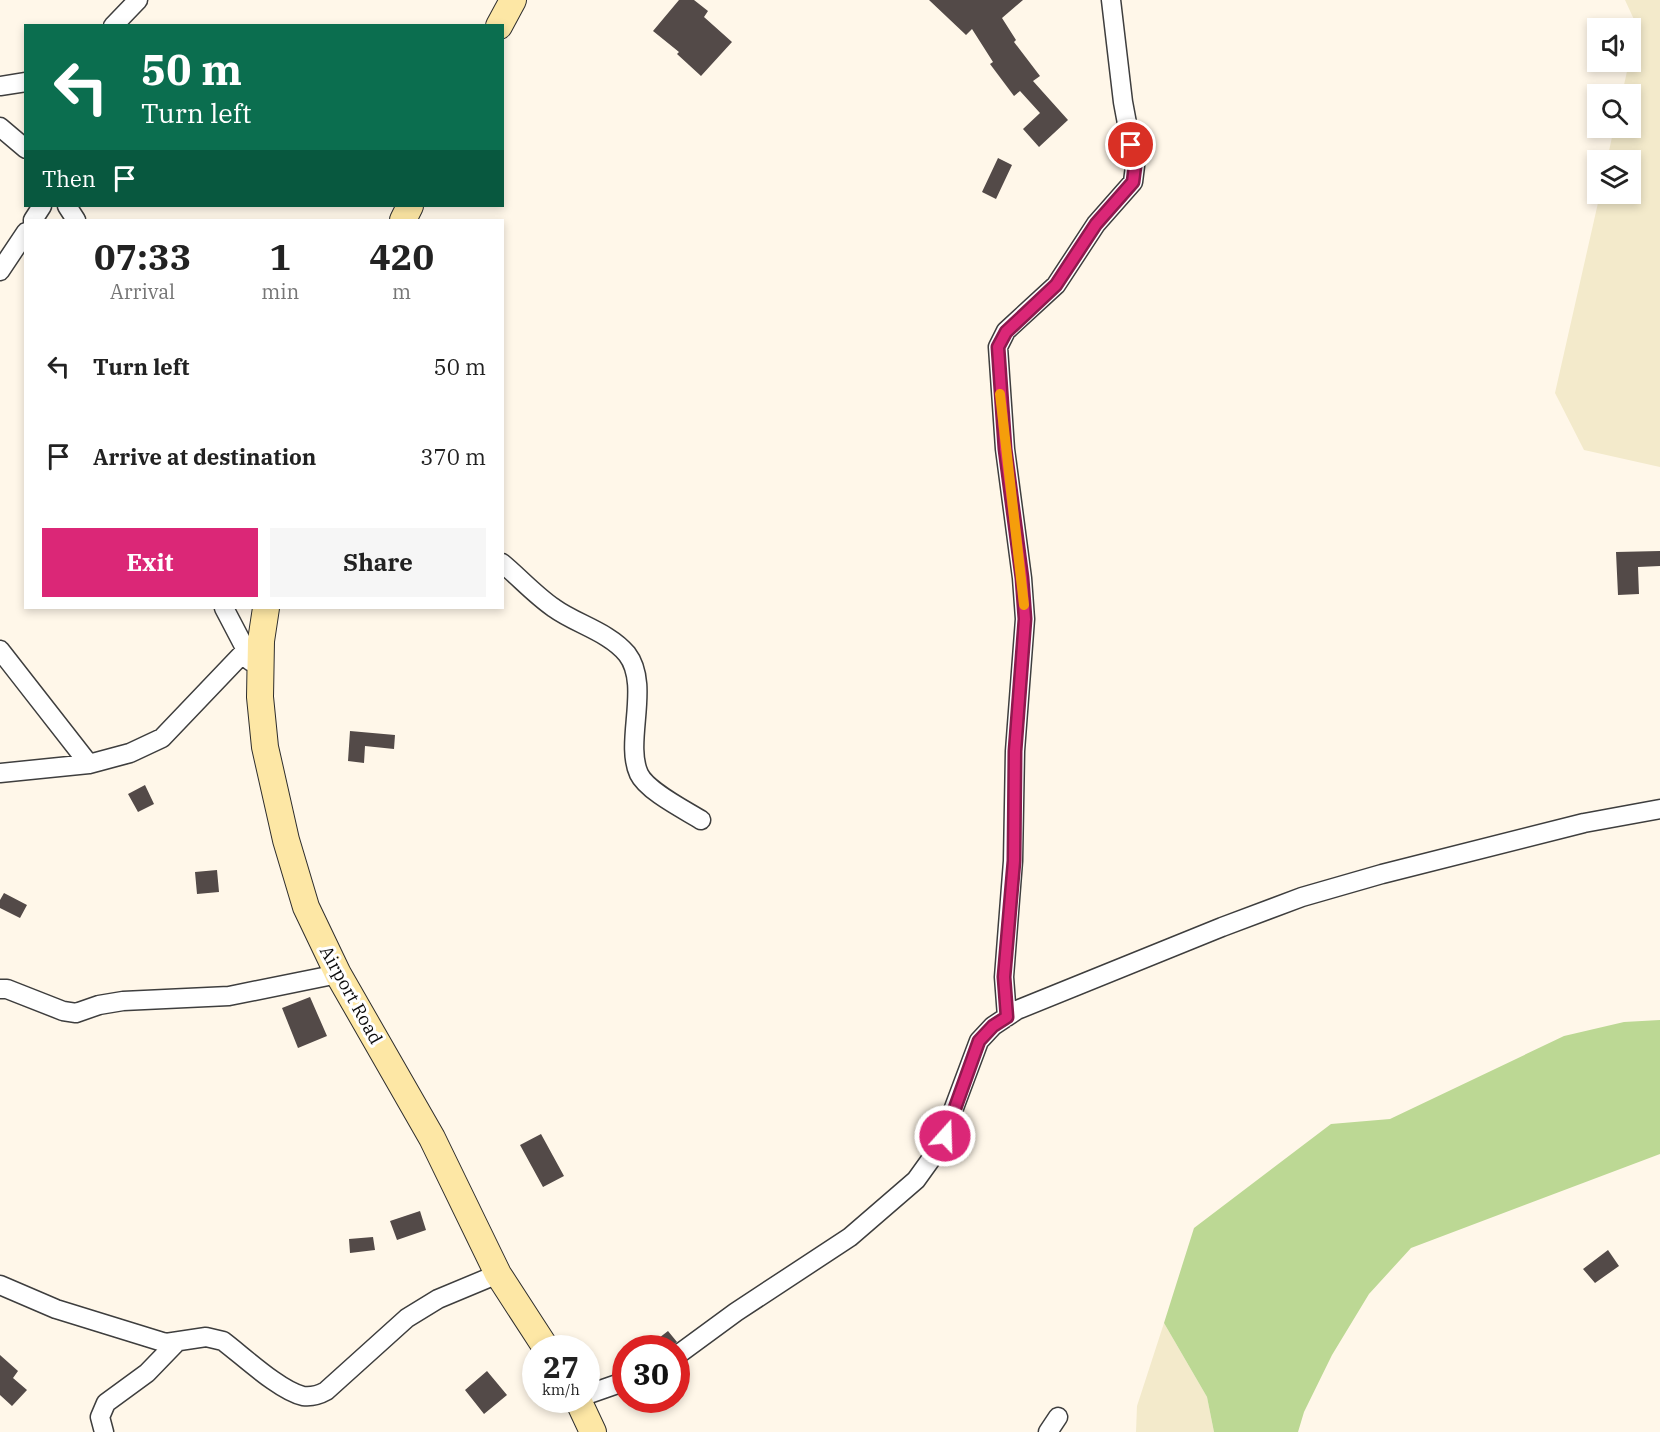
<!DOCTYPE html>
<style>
:root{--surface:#fff;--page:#f6f6f6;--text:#222;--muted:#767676;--accent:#db2777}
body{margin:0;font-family:"IBM Plex Serif",serif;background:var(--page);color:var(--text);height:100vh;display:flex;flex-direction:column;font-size:22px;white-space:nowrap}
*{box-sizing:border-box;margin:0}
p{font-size:20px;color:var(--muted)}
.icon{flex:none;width:33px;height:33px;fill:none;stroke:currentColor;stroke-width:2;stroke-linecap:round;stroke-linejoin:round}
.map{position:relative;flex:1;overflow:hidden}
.sheet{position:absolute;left:24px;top:219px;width:480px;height:390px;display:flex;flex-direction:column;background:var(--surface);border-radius:0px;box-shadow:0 3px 9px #0003}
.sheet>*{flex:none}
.banner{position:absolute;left:24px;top:24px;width:480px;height:183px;border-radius:0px;box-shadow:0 3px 9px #0003;background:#0b6e4f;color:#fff;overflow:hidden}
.buttons{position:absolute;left:1587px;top:18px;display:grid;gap:12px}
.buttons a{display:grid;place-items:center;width:54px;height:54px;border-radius:0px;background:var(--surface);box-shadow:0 3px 9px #0003;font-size:30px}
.speed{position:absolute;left:522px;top:1335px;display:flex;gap:12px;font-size:30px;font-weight:700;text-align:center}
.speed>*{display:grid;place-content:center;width:78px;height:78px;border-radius:50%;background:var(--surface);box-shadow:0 3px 9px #0003;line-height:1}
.speed small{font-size:15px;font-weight:400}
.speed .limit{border:9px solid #d22;background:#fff;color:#111}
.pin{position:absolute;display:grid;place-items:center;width:51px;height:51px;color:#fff;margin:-26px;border:3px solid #fff;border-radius:50%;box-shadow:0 2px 6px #0007}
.me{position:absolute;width:66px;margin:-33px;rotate:20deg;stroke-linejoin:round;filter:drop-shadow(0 0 4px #0008)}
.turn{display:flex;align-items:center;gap:21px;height:126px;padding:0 18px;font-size:27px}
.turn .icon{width:78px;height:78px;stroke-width:2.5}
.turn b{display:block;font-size:42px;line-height:51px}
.then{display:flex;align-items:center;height:57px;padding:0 18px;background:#0003;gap:12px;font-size:22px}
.eta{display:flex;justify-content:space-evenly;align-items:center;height:102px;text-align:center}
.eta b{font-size:36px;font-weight:800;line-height:42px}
.primary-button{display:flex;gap:12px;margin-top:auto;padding:12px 18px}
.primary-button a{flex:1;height:69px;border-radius:0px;background:var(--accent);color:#fff;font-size:24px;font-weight:800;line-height:69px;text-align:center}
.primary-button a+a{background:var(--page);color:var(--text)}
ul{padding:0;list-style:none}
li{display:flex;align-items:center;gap:18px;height:90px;padding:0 18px}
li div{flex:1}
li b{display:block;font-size:22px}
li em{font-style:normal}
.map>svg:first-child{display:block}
.farmland{fill:#f3eacb}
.forest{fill:#bcd894}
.building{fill:#534a48}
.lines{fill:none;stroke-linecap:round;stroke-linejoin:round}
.street-casing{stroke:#3e3e3e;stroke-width:21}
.secondary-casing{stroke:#2d2d2d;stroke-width:28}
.street{stroke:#fff;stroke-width:18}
.secondary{stroke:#fde7a5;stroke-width:26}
.route-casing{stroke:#8e194d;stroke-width:15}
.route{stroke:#db2777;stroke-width:10}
.slow{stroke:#f59e0b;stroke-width:10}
.labels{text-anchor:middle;stroke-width:6;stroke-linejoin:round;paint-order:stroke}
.street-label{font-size:18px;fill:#0b0b0b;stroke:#fff}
</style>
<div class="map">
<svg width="1660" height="1432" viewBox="0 0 1660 1432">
<rect width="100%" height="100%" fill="#fff7e9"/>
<path class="farmland" d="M1625,0h35v467l-76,-17 -29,-57 45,-199h30v-34h-23l7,-32h16v-34h-8l15,-68z
M1164,1323l43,74 7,35h-78l1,-26z"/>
<path class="forest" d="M1660,1020v134l-249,94 -42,46 -37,61 -28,57 -6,20h-84l-7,-35 -43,-74 30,-95 137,-104 59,-5 174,-83 60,-14z"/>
<path class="building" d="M679,0h15l14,11 -4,6 28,25 -31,34 -24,-22 2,-2 -26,-21z
M929,0h94l-21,18 14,22 -2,2 26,34 -7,5 35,39 -29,27 -16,-18 17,-16 -20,-22 -6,5 -24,-32 3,-2 -21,-33 -6,6z
M998,158l14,7 -16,34 -14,-7z
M1660,551v15l-22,1 1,27 -21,1 -2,-43z
M350,731l45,4 -1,14 -29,-3 -1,17 -16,-2z
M145,785l9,19 -16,8 -10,-18z
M217,870l2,22 -22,2 -2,-22z
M4,893l23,12 -7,13 -20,-10v-8z
M310,997l17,39 -29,12 -16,-40z
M541,1134l23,42 -21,11 -23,-42z
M420,1211l6,19 -29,10 -7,-19z
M373,1237l2,13 -25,3 -1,-14z
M1608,1250l11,16 -24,17 -12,-14z
M668,1331l9,11 -9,6h-22z
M0,1355l18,16 -5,7 14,12 -15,16 -12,-11z
M487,1371l20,24 -23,19 -19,-24z"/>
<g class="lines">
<g class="street-casing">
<path id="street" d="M113,26l25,-26
M0,86l26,-4
M0,127l26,22
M67,206l9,14
M33,220l9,-14
M0,271l26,-39
M502,563c17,14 33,32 52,45 22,16 55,24 73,46 24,31 -3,88 12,120 8,17 46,36 62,46
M224,608l22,42 4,11
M0,650l89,114
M0,773l89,-9 41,-11 32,-15 84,-88
M0,989h7l56,22 13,2 23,-8 24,-4 106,-5 109,-22
M1007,1017l-3,-40 9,-116 2,-110 10,-132 -3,-41 -17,-129 -7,-102 8,-16 50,-46 40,-61 37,-42 2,-16 -12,-64 -12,-102
M0,1285l56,24 110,34 40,-6 17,4c20,15 57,50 80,55 9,1 16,-1 23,-5l81,-73 31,-19 60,-25
M676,1356l60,-44 114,-75 66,-57 23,-32 40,-107 14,-15 24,-16 205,-83 80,-30 80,-23 202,-51 76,-14
M586,1395l40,-14
M104,1432l-4,-15 6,-14 41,-30 29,-30
M1048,1432l10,-15"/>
</g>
<g class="secondary-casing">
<path id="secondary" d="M499,26l14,-26
M403,220l7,-14
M266,608l-5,33 -1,56 5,50 21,93 20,67 32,67 94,164 66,136 48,74
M578,1400l15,32"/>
</g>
<use href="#street" class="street"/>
<use href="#secondary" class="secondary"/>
</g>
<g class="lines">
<g class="route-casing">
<path id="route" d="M945,1136l34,-95 14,-15 14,-9 -3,-40 10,-116 1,-110 10,-132 -3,-41 -17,-129 -7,-102 8,-15 50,-47 40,-61 37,-42 2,-16 -4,-21"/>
</g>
<use href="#route" class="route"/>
<path class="slow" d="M1000,394l24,211"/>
</g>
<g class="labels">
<g class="street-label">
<text transform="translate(351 995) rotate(61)" y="6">Airport Road</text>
</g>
</g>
</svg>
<div class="buttons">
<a><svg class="icon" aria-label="sound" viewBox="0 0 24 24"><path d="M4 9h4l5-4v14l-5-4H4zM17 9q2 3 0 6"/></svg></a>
<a><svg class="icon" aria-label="search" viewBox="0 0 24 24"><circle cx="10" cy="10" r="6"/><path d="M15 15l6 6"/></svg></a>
<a><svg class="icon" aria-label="layers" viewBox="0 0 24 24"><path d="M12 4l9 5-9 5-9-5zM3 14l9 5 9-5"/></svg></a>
</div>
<div class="speed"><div>27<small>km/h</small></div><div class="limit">30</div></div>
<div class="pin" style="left:1131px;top:145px;background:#d93025"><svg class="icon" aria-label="arrive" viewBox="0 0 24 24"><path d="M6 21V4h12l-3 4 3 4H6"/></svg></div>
<svg class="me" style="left:945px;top:1136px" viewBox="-20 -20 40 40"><circle r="17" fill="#db2777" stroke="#fff" stroke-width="3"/><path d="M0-11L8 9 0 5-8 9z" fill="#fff"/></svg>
<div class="banner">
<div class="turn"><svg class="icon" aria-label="left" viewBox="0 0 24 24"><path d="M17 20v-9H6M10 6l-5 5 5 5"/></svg><div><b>50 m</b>Turn left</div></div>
<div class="then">Then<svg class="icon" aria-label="arrive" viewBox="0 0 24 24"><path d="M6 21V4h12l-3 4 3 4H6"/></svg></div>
</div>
<section class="sheet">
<div class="eta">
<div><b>07:33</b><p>Arrival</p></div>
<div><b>1</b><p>min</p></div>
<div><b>420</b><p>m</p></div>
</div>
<ul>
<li><svg class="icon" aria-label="left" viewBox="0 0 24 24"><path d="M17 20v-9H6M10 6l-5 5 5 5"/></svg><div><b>Turn left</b></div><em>50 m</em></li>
<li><svg class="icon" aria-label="arrive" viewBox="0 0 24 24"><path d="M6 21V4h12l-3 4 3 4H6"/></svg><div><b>Arrive at destination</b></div><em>370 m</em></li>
</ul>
<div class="primary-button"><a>Exit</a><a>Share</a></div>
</section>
</div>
